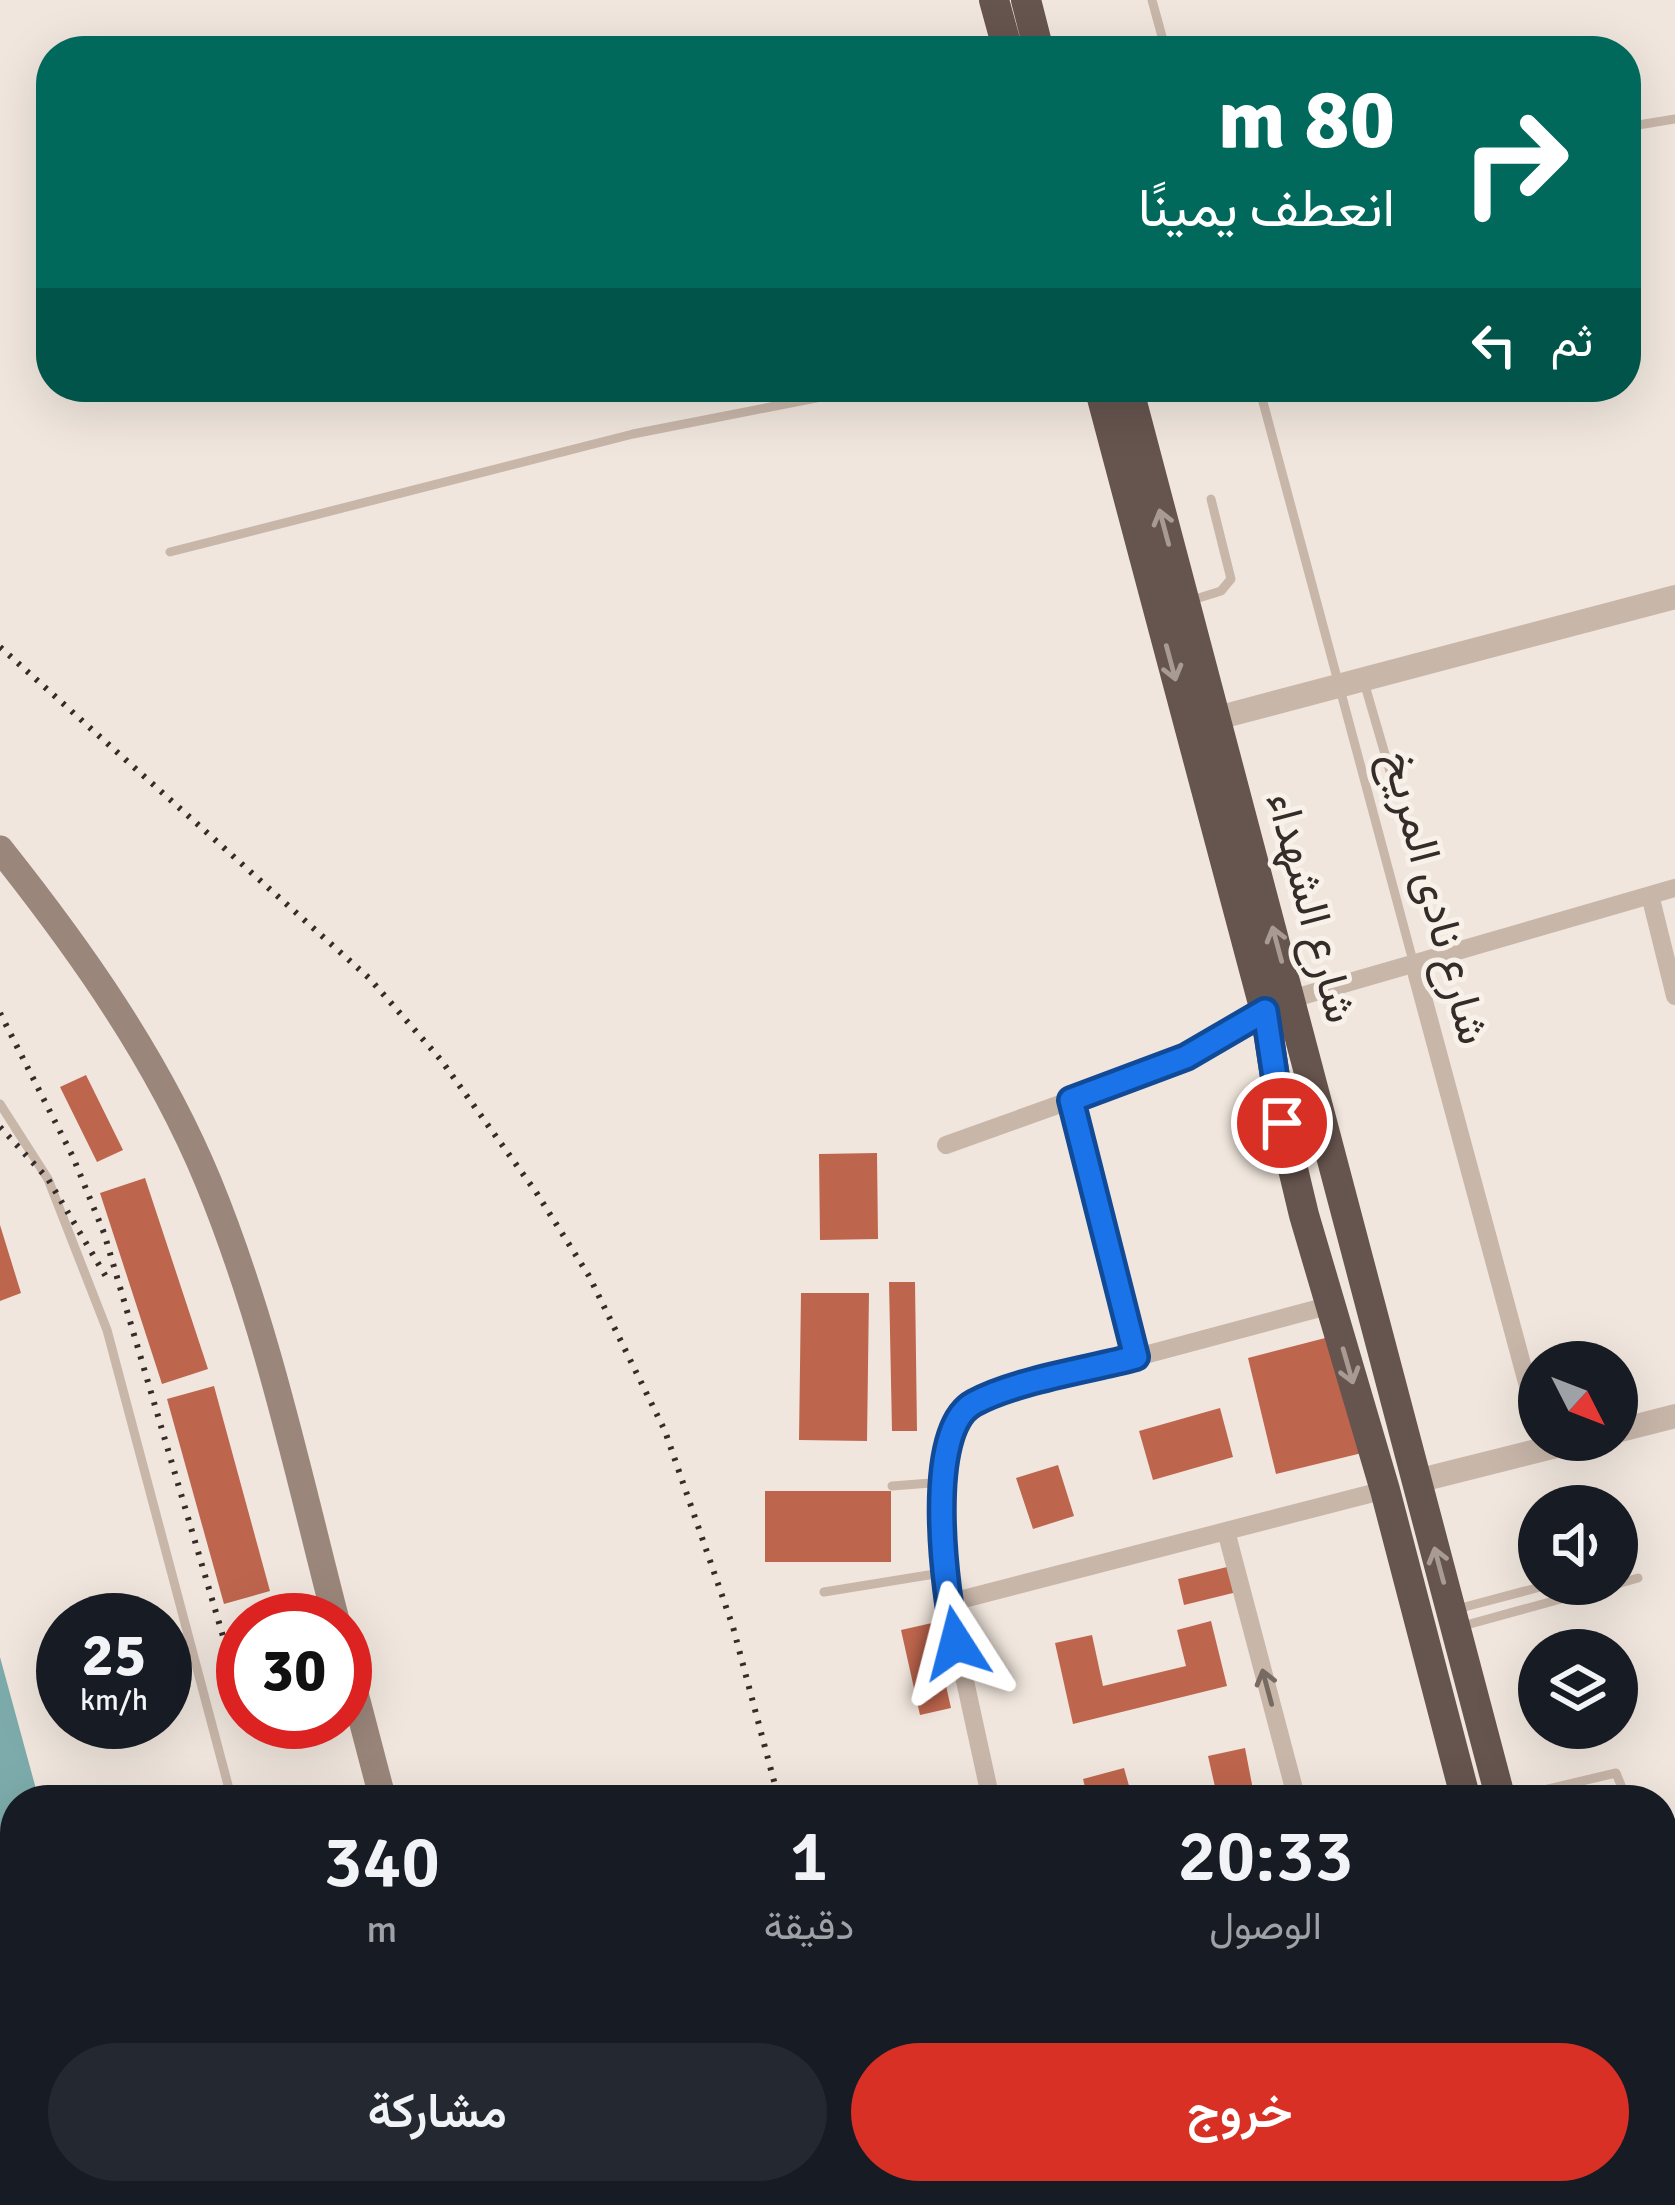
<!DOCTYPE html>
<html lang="ar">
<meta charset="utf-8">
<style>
:root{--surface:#171b24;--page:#242831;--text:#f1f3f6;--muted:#9ea1a6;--accent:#d93025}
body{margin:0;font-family:Signika,Vazirmatn,sans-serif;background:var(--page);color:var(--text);direction:rtl;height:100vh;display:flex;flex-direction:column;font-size:45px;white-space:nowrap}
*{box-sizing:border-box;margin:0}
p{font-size:39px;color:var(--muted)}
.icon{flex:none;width:66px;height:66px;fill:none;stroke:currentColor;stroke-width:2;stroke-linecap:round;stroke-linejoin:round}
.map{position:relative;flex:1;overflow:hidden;direction:ltr}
.drawer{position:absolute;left:0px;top:1785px;width:1677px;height:420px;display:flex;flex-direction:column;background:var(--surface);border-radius:48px 48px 0 0;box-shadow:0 12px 48px #0002;direction:rtl}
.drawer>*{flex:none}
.top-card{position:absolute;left:36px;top:36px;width:1605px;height:366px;border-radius:48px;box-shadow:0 12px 48px #0002;direction:rtl;background:#00695c;color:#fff;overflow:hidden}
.needle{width:78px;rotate:132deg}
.controls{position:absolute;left:1518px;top:1341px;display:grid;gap:24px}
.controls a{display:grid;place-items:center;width:120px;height:120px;border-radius:50%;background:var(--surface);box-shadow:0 12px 48px #0002;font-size:60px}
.speed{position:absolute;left:36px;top:1593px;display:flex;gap:24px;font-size:60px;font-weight:700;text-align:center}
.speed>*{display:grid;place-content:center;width:156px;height:156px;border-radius:50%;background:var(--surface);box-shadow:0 12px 48px #0002;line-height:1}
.speed small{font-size:30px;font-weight:400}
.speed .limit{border:18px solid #d22;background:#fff;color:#111}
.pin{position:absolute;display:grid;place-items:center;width:102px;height:102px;color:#fff;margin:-51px;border:6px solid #fff;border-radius:50%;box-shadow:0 3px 12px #0007}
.me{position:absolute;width:132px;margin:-66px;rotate:351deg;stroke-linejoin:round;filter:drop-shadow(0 0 9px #0008)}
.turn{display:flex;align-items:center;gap:42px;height:252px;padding:0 48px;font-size:54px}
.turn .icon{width:156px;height:156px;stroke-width:2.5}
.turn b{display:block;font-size:84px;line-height:102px}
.then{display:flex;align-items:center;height:114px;padding:0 48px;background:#0003;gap:24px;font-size:45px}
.eta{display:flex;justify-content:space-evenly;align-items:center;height:204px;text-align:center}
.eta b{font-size:72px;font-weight:600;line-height:84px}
.button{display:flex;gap:24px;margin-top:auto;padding:24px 48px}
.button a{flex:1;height:138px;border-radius:72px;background:var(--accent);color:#fff;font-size:48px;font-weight:600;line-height:138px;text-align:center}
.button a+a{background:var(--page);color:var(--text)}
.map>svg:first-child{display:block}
.water{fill:#7dabab}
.building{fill:#be654d}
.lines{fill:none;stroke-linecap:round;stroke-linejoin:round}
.service{stroke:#c8b6a9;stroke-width:9}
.minor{stroke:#c8b6a9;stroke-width:18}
.tertiary{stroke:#c8b6a9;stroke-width:24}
.secondary{stroke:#9b867b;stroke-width:27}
.trunk{stroke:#66544e;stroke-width:30}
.rail{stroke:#352c29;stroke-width:6;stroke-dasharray:3 9;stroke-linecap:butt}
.oneway{stroke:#a89b94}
.oneway2{stroke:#776a63}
.route-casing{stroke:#114b97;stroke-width:30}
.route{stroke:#1a73e8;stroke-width:21}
.labels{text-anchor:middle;stroke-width:10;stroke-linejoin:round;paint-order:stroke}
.street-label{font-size:45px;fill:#352c29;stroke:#f8f1e9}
</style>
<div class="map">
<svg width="1675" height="2205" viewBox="0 0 1675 2205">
<rect width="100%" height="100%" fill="#f0e6dd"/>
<path class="water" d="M0,1657l39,143h-24v113l-15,4z"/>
<path class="building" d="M86,1075l37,75 -26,12 -37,-75z
M877,1153l1,86 -58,1 -1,-86z
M145,1178l63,191 -46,15 -62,-191z
M0,1225l21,68 -21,8z
M889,1282h26l2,149h-25z
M801,1293h68l-2,148 -68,-1z
M1333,1336l29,117 -86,21 -28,-116z
M214,1386l56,205 -46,13 -57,-205z
M1220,1408l13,49 -80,23 -14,-49z
M1058,1465l16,51 -41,13 -17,-51z
M765,1491h126v71h-126z
M1231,1566l6,26 -53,13 -6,-26z
M1211,1621l16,65 -154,38 -18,-81 37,-8 11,51 83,-20 -9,-36z
M932,1623l19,85 -31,7 -19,-85z
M1245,1748l10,52h-37l-10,-44z
M1124,1768l9,32h-45l-5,-21z
M15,1970v151l-15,4v-151z
M1666,1974l9,44 -13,4v-47z
M1675,2064v119l-13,4v-119z
M308,2190h64l2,15h-63z
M1124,2190h60l3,15h-60z
M1227,2190h40l4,15h-40z
M1505,2190h36l3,15h-35z"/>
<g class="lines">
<path class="service" d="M1152,0l14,51
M1626,127l49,-8
M1259,387l154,574
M170,552l463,-118 239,-47
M1189,601l32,-10 10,-12 -20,-80
M1364,682l32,110
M0,1104l48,75 59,151 125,470
M892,1486l52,-4
M1617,1584l21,-6
M824,1592l123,-20
M1457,1609l87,-23
M1459,1627l156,-43
M1505,1799l111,-26 11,27
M0,1954l15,-4
M0,2165l11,39
M228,2190l4,15
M9,2204l24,-7
M112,2205l51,-15"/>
<path class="minor" d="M1650,895l25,101
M1414,964l125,463
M1291,999l384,-111
M1071,1100l65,257
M946,1145l215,-77 104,-57
M948,1603l278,-72
M991,1800l-43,-197 -5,-151 14,-35 31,-20 343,-92
M1297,1800l-71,-269 159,-41
M1662,2040l13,-3
M1076,2190l4,15
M1402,2190l4,15
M1629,2205l46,-14"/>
<path class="tertiary" d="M1202,722l473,-125
M1617,1431l58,-15
M1417,1481l163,-41
M1662,1913l13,-4
M1662,1944l13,-4"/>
<path class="secondary" d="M0,849c81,102 158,211 208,332 58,141 90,292 128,439
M345,1655l38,145
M484,2190l4,15"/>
<path class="trunk" d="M994,0l14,51
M1026,0l13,51
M1099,387l166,624 17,112 22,92 81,275 81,310
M1128,387l373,1413
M1569,2190l4,15
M1604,2190l4,15"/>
<path class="rail" d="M0,647l370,332 71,81 95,132 53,84 76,155 68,196 46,173
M0,1013l73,144 31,76 139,471
M0,1127l48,52 60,101
M885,2190l4,15"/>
</g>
<defs><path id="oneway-shaft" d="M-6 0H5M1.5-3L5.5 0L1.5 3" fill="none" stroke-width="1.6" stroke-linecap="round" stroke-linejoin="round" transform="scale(3)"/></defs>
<g class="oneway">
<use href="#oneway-shaft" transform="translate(1164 527) rotate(-105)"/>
<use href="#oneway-shaft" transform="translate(1171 663) rotate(75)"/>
<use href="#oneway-shaft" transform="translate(1277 944) rotate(-105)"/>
<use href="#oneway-shaft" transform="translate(1348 1366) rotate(74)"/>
<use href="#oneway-shaft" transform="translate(1439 1565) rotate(-105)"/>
</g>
<use class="oneway2" href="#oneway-shaft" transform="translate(1267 1687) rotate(-105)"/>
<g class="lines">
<g class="route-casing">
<path id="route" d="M956,1643c-11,-50 -33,-213 18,-240 43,-23 114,-33 162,-46l-65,-257 115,-43 79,-46 17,112"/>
</g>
<use href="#route" class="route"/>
</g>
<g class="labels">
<g class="street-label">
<text transform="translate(1437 897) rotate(75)" y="16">شارع نادى المريخ</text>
<text transform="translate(1313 907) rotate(75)" y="16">شارع الشهداء</text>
</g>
</g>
</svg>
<div class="controls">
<a><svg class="needle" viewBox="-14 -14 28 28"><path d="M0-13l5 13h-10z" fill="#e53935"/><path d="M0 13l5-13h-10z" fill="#9ea1a6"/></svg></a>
<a><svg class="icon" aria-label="sound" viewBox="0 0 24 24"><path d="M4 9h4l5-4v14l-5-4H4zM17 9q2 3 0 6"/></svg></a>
<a><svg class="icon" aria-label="layers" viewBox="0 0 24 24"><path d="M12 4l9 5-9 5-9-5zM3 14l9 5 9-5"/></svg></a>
</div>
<div class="speed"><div>25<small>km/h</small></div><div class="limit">30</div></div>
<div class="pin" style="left:1282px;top:1123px;background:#d93025"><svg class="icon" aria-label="arrive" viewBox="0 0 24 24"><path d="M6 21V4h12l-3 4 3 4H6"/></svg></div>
<svg class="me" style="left:956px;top:1643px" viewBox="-20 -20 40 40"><path d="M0-17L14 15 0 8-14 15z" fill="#1a73e8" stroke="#fff" stroke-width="4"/></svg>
<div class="top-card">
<div class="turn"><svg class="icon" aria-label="right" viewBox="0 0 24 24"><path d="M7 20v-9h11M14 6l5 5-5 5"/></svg><div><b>80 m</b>انعطف يمينًا</div></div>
<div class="then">ثم<svg class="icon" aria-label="left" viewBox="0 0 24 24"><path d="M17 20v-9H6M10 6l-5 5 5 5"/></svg></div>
</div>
<section class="drawer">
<div class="eta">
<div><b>20:33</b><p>الوصول</p></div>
<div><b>1</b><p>دقيقة</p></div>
<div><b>340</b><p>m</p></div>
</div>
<div class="button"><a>خروج</a><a>مشاركة</a></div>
</section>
</div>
